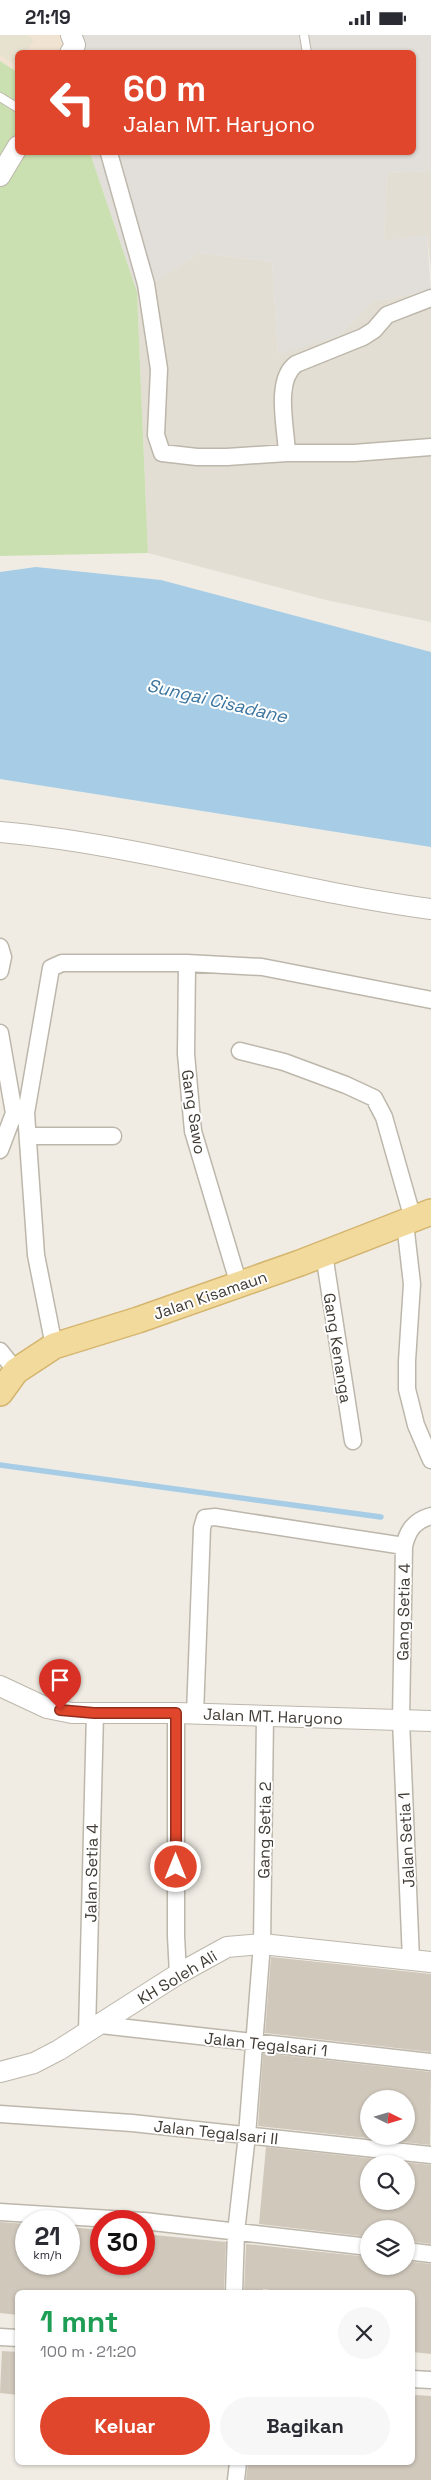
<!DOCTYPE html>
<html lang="id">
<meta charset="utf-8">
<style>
:root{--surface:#fff;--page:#f7f7f7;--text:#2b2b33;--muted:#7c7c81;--accent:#e0462b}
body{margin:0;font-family:"Space Grotesk",sans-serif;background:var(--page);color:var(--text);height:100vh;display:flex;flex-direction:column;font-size:19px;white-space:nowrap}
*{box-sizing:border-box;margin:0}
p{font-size:16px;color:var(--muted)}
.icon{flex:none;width:28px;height:28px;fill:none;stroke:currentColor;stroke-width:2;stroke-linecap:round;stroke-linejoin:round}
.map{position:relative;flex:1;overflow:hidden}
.drawer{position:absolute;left:15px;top:2255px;width:400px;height:175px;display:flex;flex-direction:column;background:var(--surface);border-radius:8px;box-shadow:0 1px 4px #0004}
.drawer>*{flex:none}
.hud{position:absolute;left:15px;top:15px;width:401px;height:105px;border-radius:8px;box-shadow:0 1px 4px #0004;background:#e0462b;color:#fff;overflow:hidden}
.needle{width:32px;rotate:95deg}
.controls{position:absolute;left:360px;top:2055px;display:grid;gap:10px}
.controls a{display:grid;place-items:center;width:55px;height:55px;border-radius:50%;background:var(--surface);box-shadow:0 1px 4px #0004;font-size:25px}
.speed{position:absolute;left:15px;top:2175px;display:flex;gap:10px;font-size:25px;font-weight:700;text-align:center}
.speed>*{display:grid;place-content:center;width:65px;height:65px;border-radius:50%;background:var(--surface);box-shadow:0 1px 4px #0004;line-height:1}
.speed small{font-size:12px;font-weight:400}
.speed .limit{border:8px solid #d22;background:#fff;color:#111}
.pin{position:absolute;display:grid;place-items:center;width:42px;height:42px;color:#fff;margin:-51px -21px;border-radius:50% 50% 50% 0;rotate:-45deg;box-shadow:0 0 5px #0007}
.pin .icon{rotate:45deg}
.me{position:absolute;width:55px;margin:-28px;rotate:0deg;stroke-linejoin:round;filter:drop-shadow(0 0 4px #0008)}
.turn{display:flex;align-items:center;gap:18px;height:105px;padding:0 25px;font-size:22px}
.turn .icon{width:65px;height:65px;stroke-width:2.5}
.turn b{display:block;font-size:35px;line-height:42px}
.round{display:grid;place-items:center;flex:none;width:52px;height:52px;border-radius:26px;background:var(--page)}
.headline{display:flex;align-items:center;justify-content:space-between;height:85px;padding:0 25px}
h1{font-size:30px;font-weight:800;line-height:38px;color:#1e9e55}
.button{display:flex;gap:10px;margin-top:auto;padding:10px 25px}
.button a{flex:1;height:58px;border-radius:30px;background:var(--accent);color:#fff;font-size:20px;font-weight:800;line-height:58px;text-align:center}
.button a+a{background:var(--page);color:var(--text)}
.status{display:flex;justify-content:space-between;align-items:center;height:35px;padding:0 25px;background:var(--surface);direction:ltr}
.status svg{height:14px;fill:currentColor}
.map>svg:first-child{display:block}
.residential{fill:#e3ded3}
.commercial{fill:#f0e3d1}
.industrial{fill:#e2ded9}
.education{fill:#e7e1d0}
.green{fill:#cbe0b1}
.water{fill:#a7cde6}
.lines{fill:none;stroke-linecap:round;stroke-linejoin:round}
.stream{stroke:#a7cde6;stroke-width:5.5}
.building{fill:#d0c8bb;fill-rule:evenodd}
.service-casing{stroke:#bdb7ab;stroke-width:10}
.minor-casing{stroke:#bdb7ab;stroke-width:19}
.tertiary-casing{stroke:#bdb7ab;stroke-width:22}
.primary-casing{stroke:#d4b56e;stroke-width:28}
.service{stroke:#fff;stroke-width:8}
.minor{stroke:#fff;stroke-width:16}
.tertiary{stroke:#fff;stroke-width:20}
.primary{stroke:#f2d99c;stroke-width:25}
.route-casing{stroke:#922e1c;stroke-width:12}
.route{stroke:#e0462b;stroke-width:9}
.labels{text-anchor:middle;stroke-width:4;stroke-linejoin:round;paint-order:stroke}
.street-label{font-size:16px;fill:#413c35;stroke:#fff}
.water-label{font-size:18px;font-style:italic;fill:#3c76a0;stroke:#fff}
</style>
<div class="status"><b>21:19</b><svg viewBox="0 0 49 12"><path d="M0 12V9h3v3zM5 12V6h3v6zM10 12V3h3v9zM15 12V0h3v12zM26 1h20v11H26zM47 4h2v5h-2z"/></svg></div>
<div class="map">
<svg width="431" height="2445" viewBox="0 0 431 2445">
<rect width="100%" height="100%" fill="#f0ece4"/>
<path class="residential" d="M431,136v99l-4,-35 -43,6 3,-68z
M200,218l72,9 6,92 60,-18 36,-35 57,-10v331l-105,-22 -178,-47 -11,-261z"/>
<path class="commercial" d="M0,0h64l4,17 -50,1 -1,19 -17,-11z"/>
<path class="industrial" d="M64,0h367v136l-44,2 -3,67 43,-5 4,56 -57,10 -36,35 -60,19 -6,-93 -72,-9 -63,39 -47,-139h324v-100l-346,-1z"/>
<path class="education" d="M0,0h26l8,5 -8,12 -8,1 -1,13 -17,-11z"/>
<path class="green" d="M0,26l17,11 1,81h72l47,139 11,261 -148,3z"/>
<path class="water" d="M36,532l125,13 270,72v195l-431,-68v-207z"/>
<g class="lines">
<path class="stream" d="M0,1430l381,52"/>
</g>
<path class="building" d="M271,1922l160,17v78l-166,-19z
M263,2018l168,19 -1,73 -172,-19zM369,2064h37v4h4l-3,33h-38z
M266,2112l165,18v79l-25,-3v-12h-37v8l-110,-13zM369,2129h37v39l-37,-2z
M0,2187l26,2 -1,40h44v-37l32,3v34h43v-30l82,8 -2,51h-206v22l-18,-2z
M246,2209l123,13v9h37v-5l25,3v90l-19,-2v-59h-120l-29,-4v4h-19z
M2,2316l16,1v43l-18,-2z
M417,2360l14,1v84h-185l2,-17h164v-67z"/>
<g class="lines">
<g class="service-casing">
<path id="service" d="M304,0l3,18
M0,62l18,11"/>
</g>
<g class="minor-casing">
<path id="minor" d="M109,118l37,131 13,85 -3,66 6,18 35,4h30l60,-4h67l77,-6
M287,418c-1,-25 -13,-73 9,-89l67,-27 11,-7 13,-15 44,-17
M0,912l3,10 -3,14
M187,928l-1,91 7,77 46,154
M0,998l14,80
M240,1016l44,11 62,23 28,13 10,19 29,102
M28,1101h85
M0,1115l14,-37h10
M405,1188l7,61 -5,77v28l9,36 15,35
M324,1219l29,187
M54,1311l-18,-91 -10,-142 25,-145 11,-5h125l75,4 169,33
M0,1316l16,20
M176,1678v223l2,38
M195,1679l7,-186 3,-10 10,-1 189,29
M411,1925l-10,-240 3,-174c4,-16 10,-25 27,-30
M101,1990l330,37
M87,1998l8,-320
M0,2079l132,9 299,32
M0,2177l143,9
M144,2186l225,26
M406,2216l25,3
M234,2258l2,-61 11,-97 15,-191 3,-228
M0,2302l18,1
M412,2344l19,1
M236,2445l2,-17"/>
</g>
<g class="tertiary-casing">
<path id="tertiary" d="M70,18l5,-8 -4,-10
M0,141l18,-30
M0,797c146,13 286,58 431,77
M0,1651l47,22 25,5h104l255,8
M0,2037l34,-9 25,-13 119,-76 49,-27 35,-3 169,18"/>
</g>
<g class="primary-casing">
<path id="primary" d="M0,1358l16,-22 38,-25 84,-26 162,-57 131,-51"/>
</g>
<use href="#service" class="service"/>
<use href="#minor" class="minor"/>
<use href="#tertiary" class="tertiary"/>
<use href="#primary" class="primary"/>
</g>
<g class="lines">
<g class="route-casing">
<path id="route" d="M60,1675l34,3h82v154"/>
</g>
<use href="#route" class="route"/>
</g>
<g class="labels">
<g class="street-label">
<text transform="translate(194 1077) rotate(81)" y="6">Gang Sawo</text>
<text transform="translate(210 1260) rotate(-19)" y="6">Jalan Kisamaun</text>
<text transform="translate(338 1313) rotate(81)" y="6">Gang Kenanga</text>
<text transform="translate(403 1577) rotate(-89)" y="6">Gang Setia 4</text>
<text transform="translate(273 1681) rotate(2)" y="6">Jalan MT. Haryono</text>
<text transform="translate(264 1795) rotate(-89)" y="6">Gang Setia 2</text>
<text transform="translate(406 1805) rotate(-93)" y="6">Jalan Setia 1</text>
<text transform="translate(91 1838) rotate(-89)" y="6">Jalan Setia 4</text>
<text transform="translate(177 1942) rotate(-31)" y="6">KH Soleh Ali</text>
<text transform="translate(266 2009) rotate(6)" y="6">Jalan Tegalsari 1</text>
<text transform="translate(216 2097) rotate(6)" y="6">Jalan Tegalsari II</text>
</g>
<g class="water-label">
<text transform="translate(217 666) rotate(13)" y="6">Sungai Cisadane</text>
</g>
</g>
</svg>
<div class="controls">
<a><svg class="needle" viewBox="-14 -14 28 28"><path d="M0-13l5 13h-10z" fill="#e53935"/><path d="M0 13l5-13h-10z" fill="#7c7c81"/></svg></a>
<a><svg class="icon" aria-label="search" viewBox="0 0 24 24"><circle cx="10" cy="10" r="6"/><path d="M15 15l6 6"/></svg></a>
<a><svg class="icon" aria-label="layers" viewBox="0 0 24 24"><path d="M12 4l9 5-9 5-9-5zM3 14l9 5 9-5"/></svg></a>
</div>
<div class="speed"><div>21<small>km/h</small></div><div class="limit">30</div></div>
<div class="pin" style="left:60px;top:1675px;background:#d93025"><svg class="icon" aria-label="arrive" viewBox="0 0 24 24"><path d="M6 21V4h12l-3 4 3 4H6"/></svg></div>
<svg class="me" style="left:176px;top:1832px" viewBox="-20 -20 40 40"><circle r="17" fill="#e0462b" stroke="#fff" stroke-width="3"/><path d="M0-11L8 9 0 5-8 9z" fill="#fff"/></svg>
<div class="hud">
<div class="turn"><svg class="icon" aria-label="left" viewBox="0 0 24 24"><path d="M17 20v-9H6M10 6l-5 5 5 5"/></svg><div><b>60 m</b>Jalan MT. Haryono</div></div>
</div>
<section class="drawer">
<div class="headline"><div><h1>1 mnt</h1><p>100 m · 21:20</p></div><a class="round"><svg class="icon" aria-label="close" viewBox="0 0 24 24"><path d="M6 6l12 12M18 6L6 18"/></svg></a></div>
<div class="button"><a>Keluar</a><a>Bagikan</a></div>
</section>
</div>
